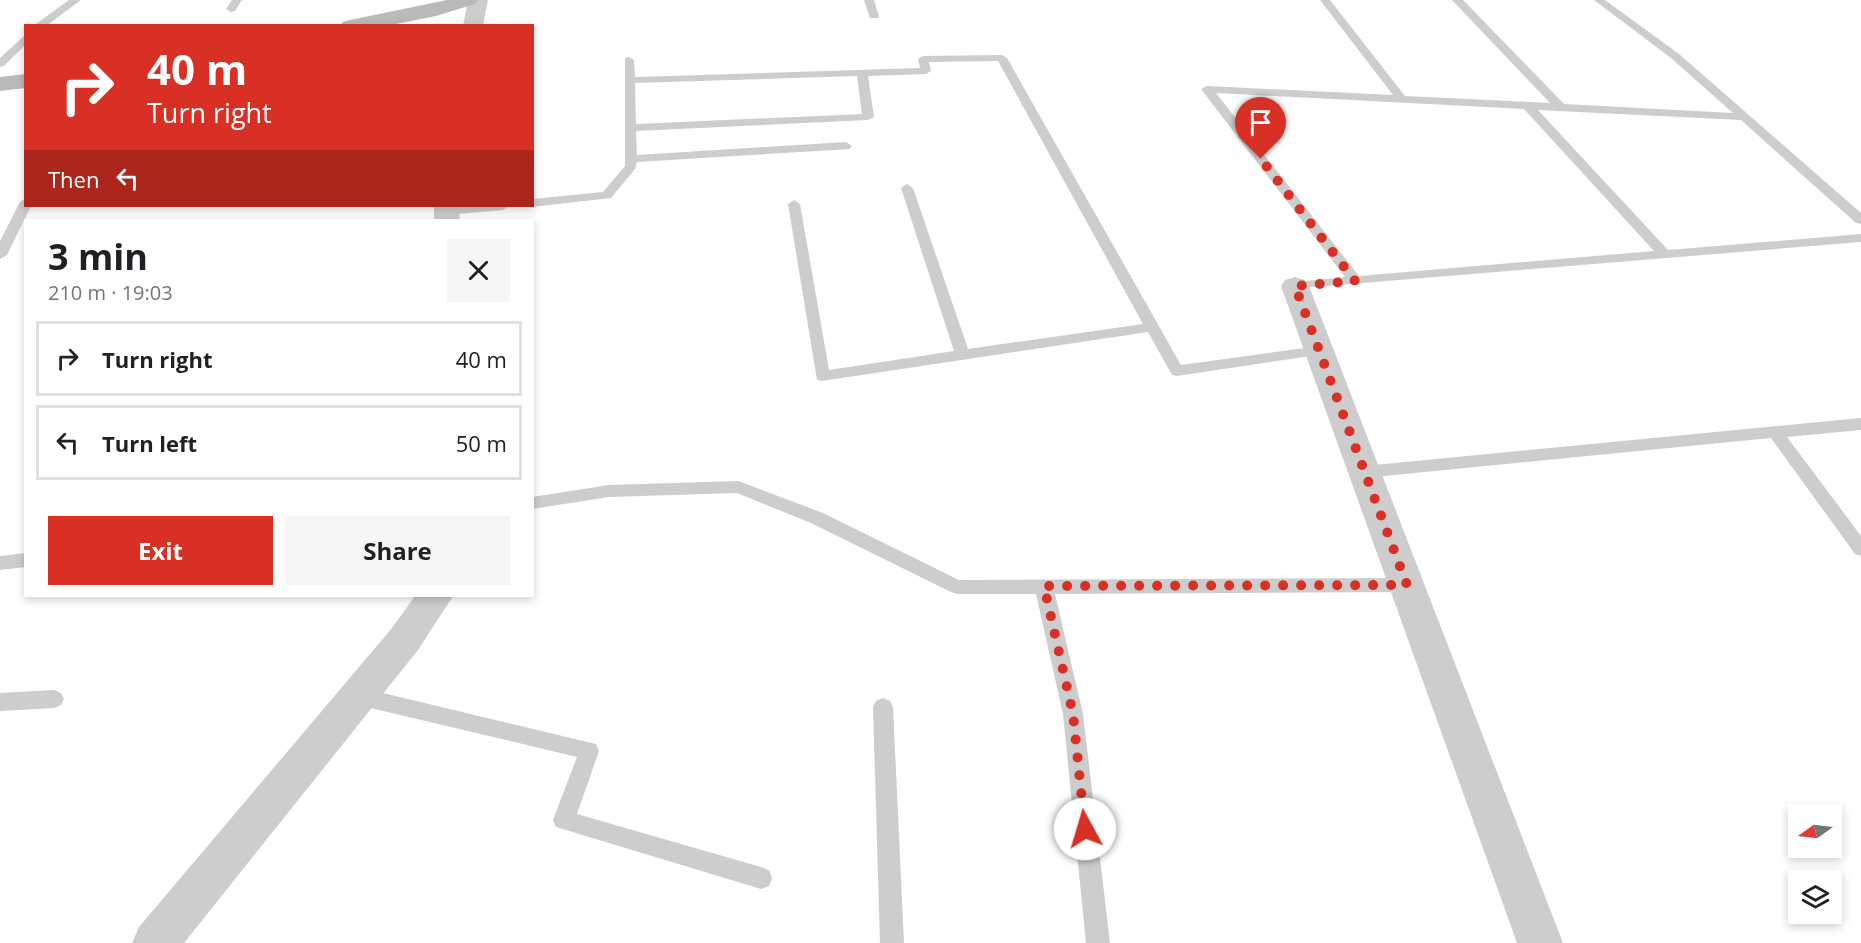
<!DOCTYPE html>
<meta charset="utf-8">
<style>
:root{--surface:#fff;--page:#f6f6f6;--text:#202124;--muted:#757577;--line:#e0e0e0;--accent:#d93025}
body{margin:0;font-family:"Open Sans",sans-serif;background:var(--page);color:var(--text);height:100vh;display:flex;flex-direction:column;font-size:22px;white-space:nowrap}
*{box-sizing:border-box;margin:0}
p{font-size:20px;color:var(--muted)}
.icon{flex:none;width:33px;height:33px;fill:none;stroke:currentColor;stroke-width:2;stroke-linecap:round;stroke-linejoin:round}
.map{position:relative;flex:1;overflow:hidden}
.sheet{position:absolute;left:24px;top:219px;width:510px;height:378px;display:flex;flex-direction:column;background:var(--surface);border-radius:0px;box-shadow:0 3px 9px #0003}
.sheet>*{flex:none}
.banner{position:absolute;left:24px;top:24px;width:510px;height:183px;border-radius:0px;box-shadow:0 3px 9px #0003;background:#d93025;color:#fff;overflow:hidden}
.needle{width:39px;rotate:256deg}
.buttons{position:absolute;left:1788px;top:804px;display:grid;gap:12px}
.buttons a{display:grid;place-items:center;width:54px;height:54px;border-radius:0px;background:var(--surface);box-shadow:0 3px 9px #0003;font-size:30px}
.pin{position:absolute;display:grid;place-items:center;width:51px;height:51px;color:#fff;margin:-62px -26px;border-radius:50% 50% 50% 0;rotate:-45deg;box-shadow:0 0 6px #0007}
.pin .icon{rotate:45deg}
.me{position:absolute;width:66px;margin:-33px;rotate:354deg;stroke-linejoin:round;filter:drop-shadow(0 0 4px #0008)}
.turn{display:flex;align-items:center;gap:21px;height:126px;padding:0 24px;font-size:27px}
.turn .icon{width:78px;height:78px;stroke-width:2.5}
.turn b{display:block;font-size:42px;line-height:51px}
.then{display:flex;align-items:center;height:57px;padding:0 24px;background:#0003;gap:12px;font-size:22px}
.round{display:grid;place-items:center;flex:none;width:63px;height:63px;border-radius:0px;background:var(--page)}
.headline{display:flex;align-items:center;justify-content:space-between;height:102px;padding:0 24px}
h1{font-size:36px;font-weight:700;line-height:45px}
.cta{display:flex;gap:12px;margin-top:auto;padding:12px 24px}
.cta a{flex:1;height:69px;border-radius:0px;background:var(--accent);color:#fff;font-size:24px;font-weight:700;line-height:69px;text-align:center}
.cta a+a{background:var(--page);color:var(--text)}
ul{padding:0;list-style:none}
li{display:flex;align-items:center;gap:18px;height:75px;margin:0 12px 9px;padding:0 12px;border:3px solid var(--line);border-radius:0px}
li div{flex:1}
li b{display:block;font-size:22px}
li em{font-style:normal}
.map>svg:first-child{display:block}
.lines{fill:none;stroke-linecap:round;stroke-linejoin:round}
.lane{fill:#cdcdcd;fill-rule:evenodd}
.street{fill:#cdcdcd;fill-rule:evenodd}
.secondary{fill:#bababa;fill-rule:evenodd}
.route{stroke:#d93025;stroke-width:10;stroke-dasharray:0 18}
</style>
<div class="map">
<svg width="1861" height="943" viewBox="0 0 1861 943">
<rect width="100%" height="100%" fill="#fff"/>
<g class="lines">
<path class="lane" d="M69,0h12l-35,26h-13z
M232,0h10l-7,11 -4,1 -5,-3z
M864,0h10l5,16 -1,2h-8z
M1320,0h10l75,96 145,7 -98,-103h11l101,104 169,9 -62,-55 -77,-58h11l74,54 182,159v11l-5,-1 -115,-103 -203,-10 130,140 193,-16v8l-571,47 -2,-3 7,-4 50,-5 -144,-188 6,-3 186,9zM1216,93l308,16 130,142 -295,25z
M26,34v10l-22,22 -4,1v-9z
M1002,55l5,3 174,307 138,-19 5,2 2,3 -2,3 -147,22 -5,-1 -24,-43 -326,49 -5,-1 -29,-176 6,-4 6,4 29,166 125,-19 -53,-163 6,-4 6,4 55,161 175,-25 -145,-263 -69,1 2,9 -5,3 -58,2 6,41 -6,3 -232,11 1,24 209,-13 6,4 -2,3 -213,13 -2,7 -24,29 -79,9 -5,-1h5v-7l71,-7 22,-26v-108l4,-1 5,3 1,17 285,-9 -2,-9 5,-3zM857,76l5,38 -226,10 -1,-41z
M26,198v8h5l-24,49 -7,4v-18l20,-39z
M465,206h44l-6,4 -56,5 -6,-4 6,-4z
M1861,418v12l-74,7 74,99v20l-6,-2 -84,-116 -407,40 -6,-2 -2,-4 2,-4 6,-2z
M738,481l85,32 136,67 448,-2 6,2 3,5 -3,5 -6,2 -352,2 28,120 27,229h-24l-23,-229 -27,-120h-79l-6,-2 -140,-69 -74,-30 -128,4 -77,12v-12l77,-12z
M26,553v14l-26,3v-14z
M358,687l238,57 3,7 -22,63 184,53 8,3 3,8 -3,8 -8,3 -205,-62 -3,-7 24,-63 -219,-52 -7,-3 -3,-6 3,-6z
M54,690l7,3 3,6 -3,6 -7,3 -54,3v-18z
M883,698l7,3 3,6 11,236h-24l-7,-236 3,-6z"/>
<path class="street" d="M468,0h20l-5,26h-20z
M434,206h24l2,14h-26z
M1295,277l10,3 4,6 254,657h-46l-236,-657 4,-6z
M415,596h38l-35,54 -234,293h-52l7,-16 253,-299z"/>
<path class="secondary" d="M447,0h31l-3,4 -39,12 -50,10h-46l3,-4 7,-2z
M26,74v14l-26,3v-14z"/>
</g>
<g class="lines">
<path class="route" d="M1085,829l-12,-115 -29,-128 363,-1 -112,-299 60,-5 -94,-122"/>
</g>
</svg>
<div class="buttons">
<a><svg class="needle" viewBox="-14 -14 28 28"><path d="M0-13l5 13h-10z" fill="#e53935"/><path d="M0 13l5-13h-10z" fill="#757577"/></svg></a>
<a><svg class="icon" aria-label="layers" viewBox="0 0 24 24"><path d="M12 4l9 5-9 5-9-5zM3 14l9 5 9-5"/></svg></a>
</div>
<div class="pin" style="left:1261px;top:159px;background:#d93025"><svg class="icon" aria-label="arrive" viewBox="0 0 24 24"><path d="M6 21V4h12l-3 4 3 4H6"/></svg></div>
<svg class="me" style="left:1085px;top:829px" viewBox="-20 -20 40 40"><circle r="19" fill="#fff"/><path d="M0-13L10 11 0 6-10 11z" fill="#d93025"/></svg>
<div class="banner">
<div class="turn"><svg class="icon" aria-label="right" viewBox="0 0 24 24"><path d="M7 20v-9h11M14 6l5 5-5 5"/></svg><div><b>40 m</b>Turn right</div></div>
<div class="then">Then<svg class="icon" aria-label="left" viewBox="0 0 24 24"><path d="M17 20v-9H6M10 6l-5 5 5 5"/></svg></div>
</div>
<section class="sheet">
<div class="headline"><div><h1>3 min</h1><p>210 m · 19:03</p></div><a class="round"><svg class="icon" aria-label="close" viewBox="0 0 24 24"><path d="M6 6l12 12M18 6L6 18"/></svg></a></div>
<ul>
<li><svg class="icon" aria-label="right" viewBox="0 0 24 24"><path d="M7 20v-9h11M14 6l5 5-5 5"/></svg><div><b>Turn right</b></div><em>40 m</em></li>
<li><svg class="icon" aria-label="left" viewBox="0 0 24 24"><path d="M17 20v-9H6M10 6l-5 5 5 5"/></svg><div><b>Turn left</b></div><em>50 m</em></li>
</ul>
<div class="cta"><a>Exit</a><a>Share</a></div>
</section>
</div>
